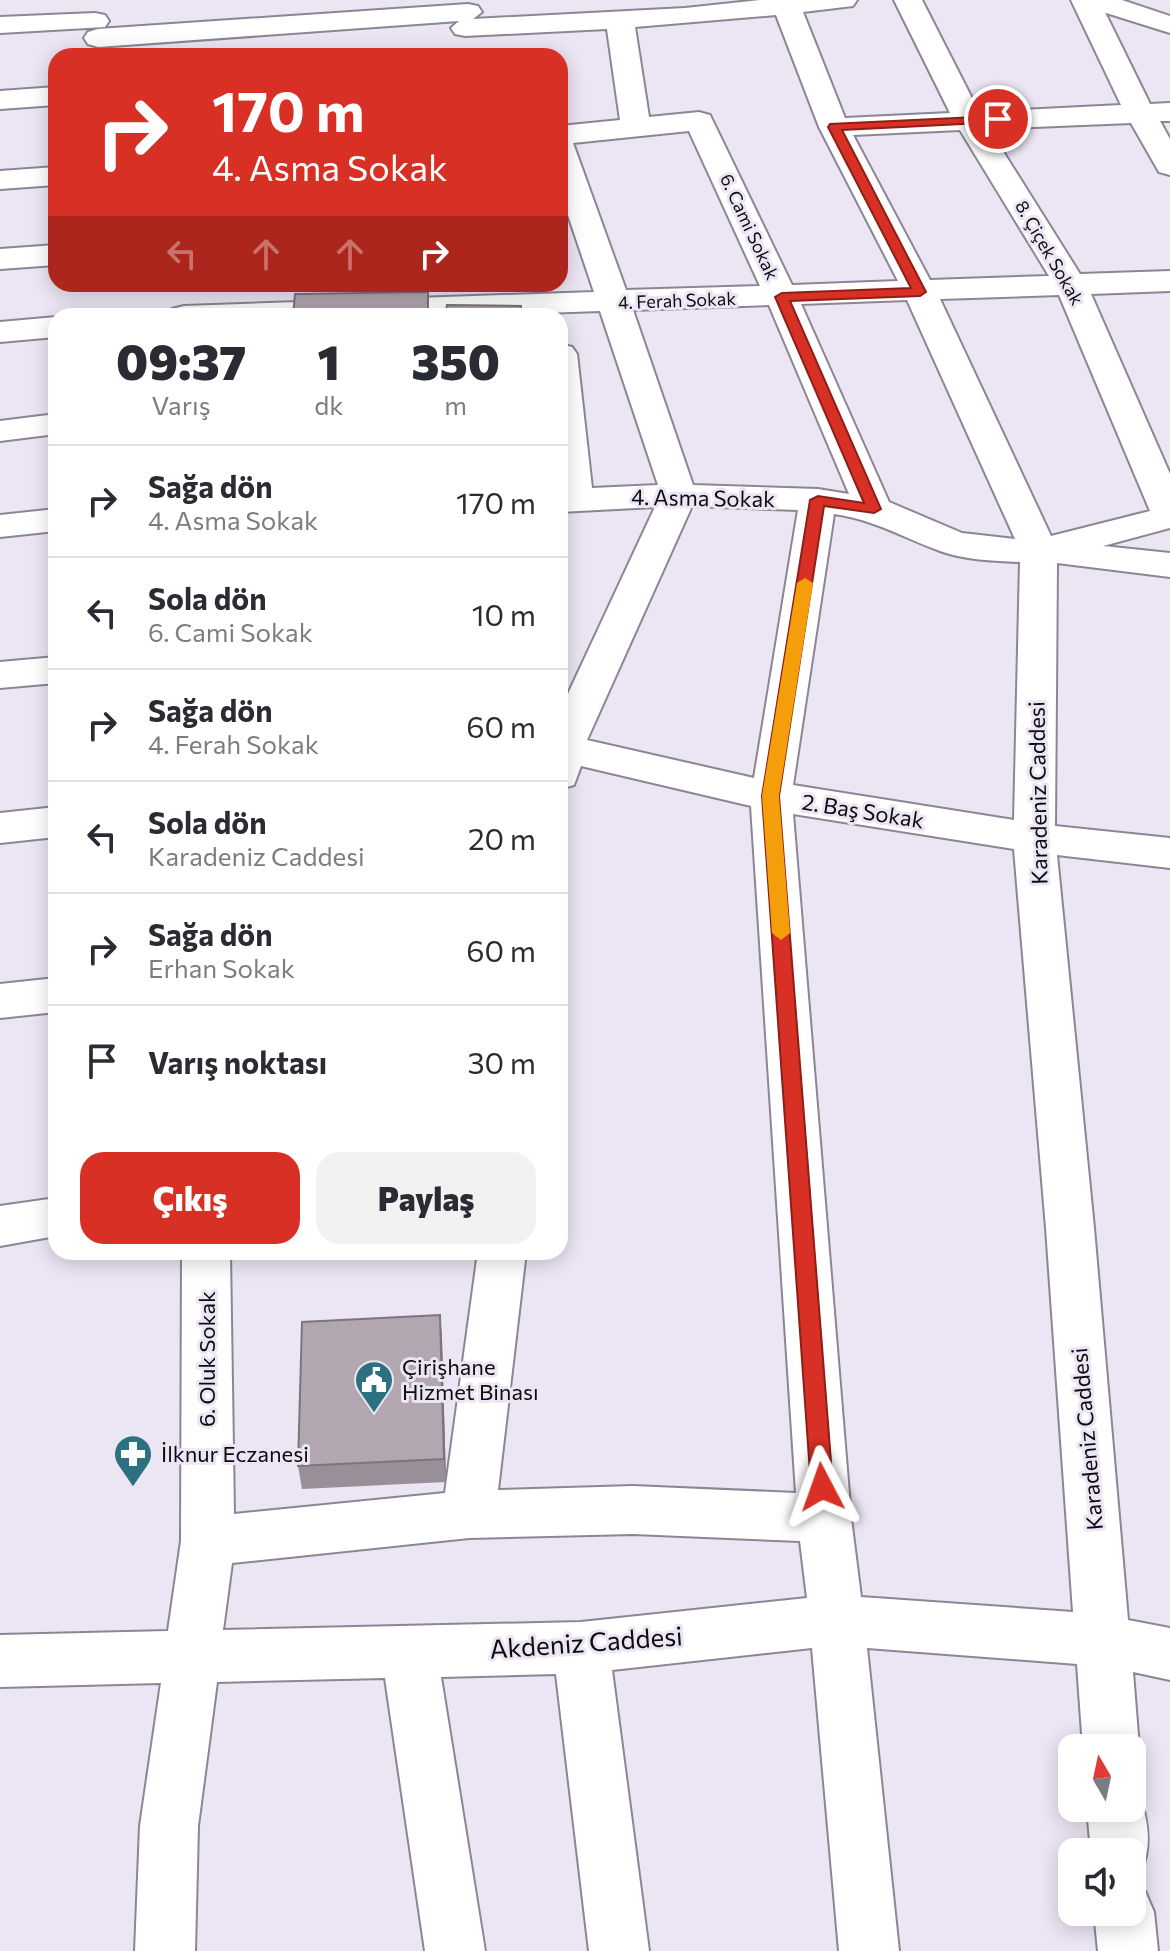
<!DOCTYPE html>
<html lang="tr">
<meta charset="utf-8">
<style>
:root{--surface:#fff;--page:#f2f2f3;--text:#2b2b33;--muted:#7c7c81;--line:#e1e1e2;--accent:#d93025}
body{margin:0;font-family:Commissioner,sans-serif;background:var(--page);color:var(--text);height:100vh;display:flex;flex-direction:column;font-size:30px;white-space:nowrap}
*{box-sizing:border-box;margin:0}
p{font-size:26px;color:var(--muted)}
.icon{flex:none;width:44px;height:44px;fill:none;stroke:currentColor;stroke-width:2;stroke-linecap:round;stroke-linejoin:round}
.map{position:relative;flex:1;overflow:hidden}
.panel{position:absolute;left:48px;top:308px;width:520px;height:952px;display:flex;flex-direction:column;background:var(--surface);border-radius:24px;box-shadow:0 4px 20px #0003}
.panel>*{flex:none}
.guide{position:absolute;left:48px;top:48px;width:520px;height:244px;border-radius:24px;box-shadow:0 4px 20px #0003;background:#d93025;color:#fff;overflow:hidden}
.needle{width:52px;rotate:351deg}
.buttons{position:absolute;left:1058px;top:1734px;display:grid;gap:16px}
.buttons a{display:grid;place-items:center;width:88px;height:88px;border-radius:16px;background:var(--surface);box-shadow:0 4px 20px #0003;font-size:40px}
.pin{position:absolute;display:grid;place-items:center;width:68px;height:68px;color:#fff;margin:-34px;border:4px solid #fff;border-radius:50%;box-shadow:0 2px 8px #0007}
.me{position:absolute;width:88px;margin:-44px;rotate:356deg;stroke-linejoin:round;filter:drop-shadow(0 0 6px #0008)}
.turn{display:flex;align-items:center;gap:28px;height:168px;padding:0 32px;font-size:36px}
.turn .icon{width:104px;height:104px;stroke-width:2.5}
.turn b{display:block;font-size:56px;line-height:68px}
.lanes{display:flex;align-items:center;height:76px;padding:0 32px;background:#0003;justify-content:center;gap:40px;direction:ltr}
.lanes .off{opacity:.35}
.eta{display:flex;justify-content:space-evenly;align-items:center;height:136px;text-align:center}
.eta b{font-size:48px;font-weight:800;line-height:56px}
.primary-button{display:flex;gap:16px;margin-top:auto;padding:16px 32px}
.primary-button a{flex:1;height:92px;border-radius:24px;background:var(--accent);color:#fff;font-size:32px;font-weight:800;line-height:92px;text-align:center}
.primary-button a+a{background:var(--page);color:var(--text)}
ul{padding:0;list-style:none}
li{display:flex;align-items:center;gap:24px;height:112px;padding:0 32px;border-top:2px solid var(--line)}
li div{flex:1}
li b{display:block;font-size:30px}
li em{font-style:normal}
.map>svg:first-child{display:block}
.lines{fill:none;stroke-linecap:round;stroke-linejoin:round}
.street-casing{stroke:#8c8694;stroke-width:4}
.secondary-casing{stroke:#8c8694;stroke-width:4}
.street{fill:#fff;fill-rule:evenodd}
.secondary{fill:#fff;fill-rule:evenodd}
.wall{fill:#998f98}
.shaded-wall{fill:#7d747c}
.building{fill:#b2a6b1;stroke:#7d747c;stroke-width:2}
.route{fill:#d93025;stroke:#8d1f18;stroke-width:2}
.slow{fill:#f59e0b}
.labels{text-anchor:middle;stroke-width:6;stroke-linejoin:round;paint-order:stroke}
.far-street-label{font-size:18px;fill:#0d0b10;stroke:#ece5f4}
.street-label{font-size:22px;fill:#0d0b10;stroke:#ece5f4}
.poi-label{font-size:22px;fill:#0d0b10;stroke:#ece5f4;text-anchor:start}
.near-street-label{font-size:26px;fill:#0d0b10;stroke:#ece5f4}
</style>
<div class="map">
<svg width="1170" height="1951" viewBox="0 0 1170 1951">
<rect width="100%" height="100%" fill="#ece5f4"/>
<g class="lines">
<g class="street-casing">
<path id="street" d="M760,0h97l-4,6 -50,6 42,106 105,-5 -56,-113h28l57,112 142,-7 -50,-105h28l51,104 20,-1v18h-10l10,18v36l-11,-3 -28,-49 -142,6 91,145 90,-3v20l-79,3 79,180v54l-67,18 67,7v24l-113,-14 -2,263 115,12v30l-113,-13 37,373 34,392 42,8v52l-37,-8 6,76 -7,17v-17h-49l-6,-84 -210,-16 32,303h-60l-27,-303 -200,22 37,281h-60l-33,-277 -115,3 44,274h-60l-40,-273 -168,4 -19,144 -3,125h-60l5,-125 21,-143 -161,4v-52l168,-4 13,-90 1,-289h48l4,262 211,-21 33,-241h48l-28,238 135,-4 163,7 -45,-687 -170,-40 -7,19 -14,4v-78l95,-204 -95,5v-168l12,3 5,7 15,134 66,-3 -58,-174 -138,5h-295l5,-7 12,-3 410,-14 -34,-101v-65l60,-6 -13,-91 -142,7 -10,-2 -4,-6 8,-7 -361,26 -10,-3 -4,-6 4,-6 10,-3 370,-25 10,2 4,6 -9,7 212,-11zM776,15l43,112 79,154 -106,4 -82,-170 -11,-3 -50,5 -14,-90zM960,130l89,146 -119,4 -77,-145zM689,131l71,155 -134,4 -53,-147zM1059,295l91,216 -99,25 -111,-237zM907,300l108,239 -53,-6 -73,-31 -88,-198zM769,305l80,189 -31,-5 -125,-4 -60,-175zM692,506l106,4 -44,268 -167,-38zM834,514c41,6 68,23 106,37 25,9 54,10 80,11l-6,258 -221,-35zM793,814l221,35 32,379 27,384 -212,-15 -10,-79zM633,1534l167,7 7,57 -226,24 -358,8 9,-67 237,-25z
M95,13l10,2 4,6 -4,6 -105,6v-16z
M56,87v18l-56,4v-18z
M56,167v18l-56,4v-18z
M56,245v20l-56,4v-20z
M56,317v20l-56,5v-20z
M56,414v20l-56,7v-20z
M56,509v22l-56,6v-22z
M56,657v26l-56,5v-26z
M56,807v30l-56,6v-30z
M56,978v34l-56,6v-34z
M56,1198v38l-56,10v-40z
M1132,1786l4,2c12,28 17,56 5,84l-9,4v-24h-41l-4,-44h45z
M1132,1886l13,5 9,21 4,39h-60l-4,-39h38z"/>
</g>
<g class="secondary-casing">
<path id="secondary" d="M1080,0h42l48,16v17l-86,-27z"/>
</g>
<use href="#street" class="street"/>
<use href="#secondary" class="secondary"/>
</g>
<path class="wall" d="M440,1315l2,24 4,143 -144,7 -4,-23z"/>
<path class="shaded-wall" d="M440,1315l2,24 4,143 -2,-23z"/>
<path class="building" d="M428,292v24h-135l2,-22z
M447,305l74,1 -1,10h-75z
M440,1315l4,144 -146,7 4,-144z"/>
<path class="route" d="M998,116l6,3 -2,3 -160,8 84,162 -6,4 -130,5 91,208 -7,4 -50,-7 -45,290 54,691 -3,7 -8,2 -7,-2 -4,-7 -49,-691 48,-296 8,-4 46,7 -89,-206 7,-4 129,-5 -83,-161 2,-3z"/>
<path class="slow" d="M805,578l8,5 -34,213 11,137 -9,7 -9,-7 -10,-137 35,-213z"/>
<defs>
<g id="civic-pin" transform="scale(2)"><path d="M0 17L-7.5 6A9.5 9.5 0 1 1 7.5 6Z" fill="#2c7180" stroke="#ece5f4"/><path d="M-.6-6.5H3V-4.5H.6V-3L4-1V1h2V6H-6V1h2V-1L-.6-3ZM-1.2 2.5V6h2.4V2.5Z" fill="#fff"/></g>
<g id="pharmacy-pin" transform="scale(2)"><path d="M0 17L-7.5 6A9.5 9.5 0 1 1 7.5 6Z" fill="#2c7180" stroke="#ece5f4"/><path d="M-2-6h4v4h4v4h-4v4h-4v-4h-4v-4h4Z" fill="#fff"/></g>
</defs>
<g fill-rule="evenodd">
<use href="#civic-pin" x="374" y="1380"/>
<use href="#pharmacy-pin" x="133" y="1454"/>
</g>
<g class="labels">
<g class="far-street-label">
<text transform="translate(749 227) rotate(65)" y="6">6. Cami Sokak</text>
<text transform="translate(1049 253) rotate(60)" y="6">8. Çiçek Sokak</text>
<text transform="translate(677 301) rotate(-2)" y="6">4. Ferah Sokak</text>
</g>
<g class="street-label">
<text transform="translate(703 498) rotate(1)" y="8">4. Asma Sokak</text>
<text transform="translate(1038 793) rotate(-91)" y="8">Karadeniz Caddesi</text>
<text transform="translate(863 811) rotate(9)" y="8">2. Baş Sokak</text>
<text transform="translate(207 1359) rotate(-90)" y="8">6. Oluk Sokak</text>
<text transform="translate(1087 1439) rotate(-95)" y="8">Karadeniz Caddesi</text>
</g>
<g class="poi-label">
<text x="402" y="1375">Çirişhane<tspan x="402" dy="25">Hizmet Binası</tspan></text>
<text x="161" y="1462">İlknur Eczanesi</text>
</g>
<g class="near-street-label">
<text transform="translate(586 1643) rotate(-4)" y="9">Akdeniz Caddesi</text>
</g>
</g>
</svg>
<div class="buttons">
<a><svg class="needle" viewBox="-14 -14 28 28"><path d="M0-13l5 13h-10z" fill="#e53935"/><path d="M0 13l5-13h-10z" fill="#7c7c81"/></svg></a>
<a><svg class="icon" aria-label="sound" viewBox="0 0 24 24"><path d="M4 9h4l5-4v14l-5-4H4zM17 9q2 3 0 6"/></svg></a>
</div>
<div class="pin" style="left:998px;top:119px;background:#d93025"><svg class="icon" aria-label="arrive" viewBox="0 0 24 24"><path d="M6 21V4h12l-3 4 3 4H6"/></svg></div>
<svg class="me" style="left:822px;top:1487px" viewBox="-20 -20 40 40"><path d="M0-17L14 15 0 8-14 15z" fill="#d93025" stroke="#fff" stroke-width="4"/></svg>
<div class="guide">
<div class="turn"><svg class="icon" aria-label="right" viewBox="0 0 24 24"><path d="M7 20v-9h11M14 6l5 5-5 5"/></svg><div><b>170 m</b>4. Asma Sokak</div></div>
<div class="lanes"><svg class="icon off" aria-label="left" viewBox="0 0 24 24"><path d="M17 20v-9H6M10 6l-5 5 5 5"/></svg><svg class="icon off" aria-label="ahead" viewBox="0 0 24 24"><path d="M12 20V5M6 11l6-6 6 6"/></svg><svg class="icon off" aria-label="ahead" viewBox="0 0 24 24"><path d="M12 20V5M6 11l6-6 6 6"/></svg><svg class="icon" aria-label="right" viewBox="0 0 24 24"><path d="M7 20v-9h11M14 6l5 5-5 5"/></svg></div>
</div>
<section class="panel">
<div class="eta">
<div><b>09:37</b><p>Varış</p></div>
<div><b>1</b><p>dk</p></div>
<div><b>350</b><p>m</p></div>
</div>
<ul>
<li><svg class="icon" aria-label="right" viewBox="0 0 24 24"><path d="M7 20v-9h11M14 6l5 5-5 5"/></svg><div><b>Sağa dön</b><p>4. Asma Sokak</p></div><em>170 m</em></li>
<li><svg class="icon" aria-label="left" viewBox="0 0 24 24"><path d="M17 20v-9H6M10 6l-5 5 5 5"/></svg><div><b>Sola dön</b><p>6. Cami Sokak</p></div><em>10 m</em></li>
<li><svg class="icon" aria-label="right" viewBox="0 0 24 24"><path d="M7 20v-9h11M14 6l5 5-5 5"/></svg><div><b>Sağa dön</b><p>4. Ferah Sokak</p></div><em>60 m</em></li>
<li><svg class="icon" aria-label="left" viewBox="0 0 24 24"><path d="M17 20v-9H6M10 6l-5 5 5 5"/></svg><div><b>Sola dön</b><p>Karadeniz Caddesi</p></div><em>20 m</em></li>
<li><svg class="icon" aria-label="right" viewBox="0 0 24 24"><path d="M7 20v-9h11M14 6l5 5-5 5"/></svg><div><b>Sağa dön</b><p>Erhan Sokak</p></div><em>60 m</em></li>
<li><svg class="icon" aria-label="arrive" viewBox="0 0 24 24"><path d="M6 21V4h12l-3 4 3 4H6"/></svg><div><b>Varış noktası</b></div><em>30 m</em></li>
</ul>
<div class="primary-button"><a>Çıkış</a><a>Paylaş</a></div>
</section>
</div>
